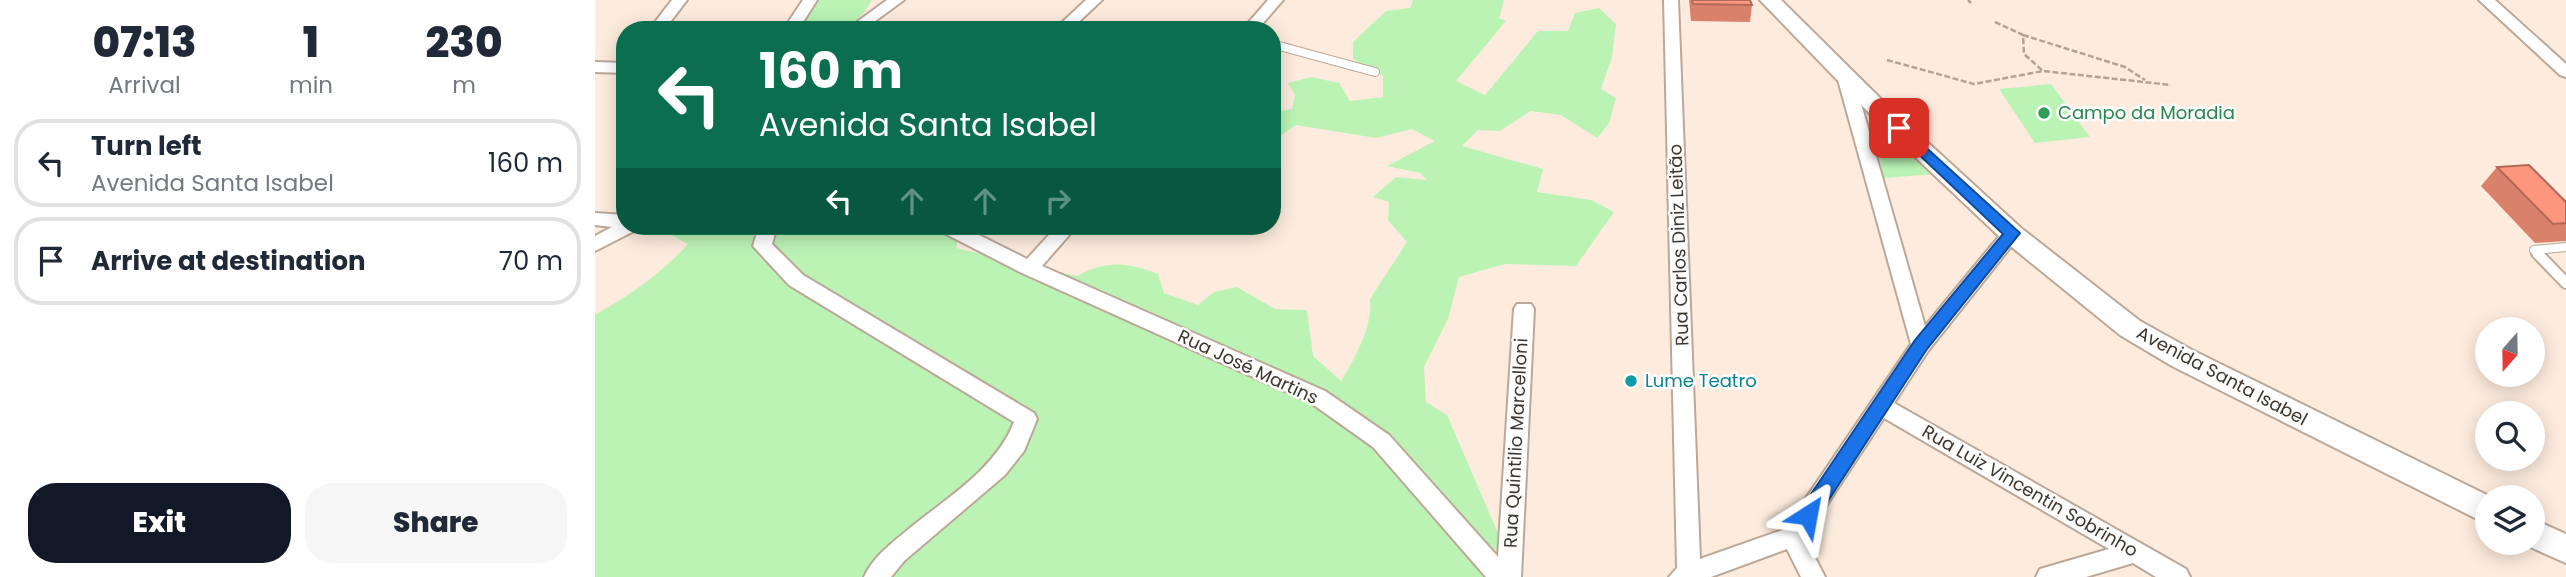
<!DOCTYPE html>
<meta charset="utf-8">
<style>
:root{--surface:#fff;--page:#f6f6f7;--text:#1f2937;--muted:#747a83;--line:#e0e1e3;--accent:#111827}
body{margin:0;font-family:Poppins,sans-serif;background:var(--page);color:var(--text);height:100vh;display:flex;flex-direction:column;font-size:26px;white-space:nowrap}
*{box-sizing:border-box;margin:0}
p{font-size:23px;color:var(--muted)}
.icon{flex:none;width:38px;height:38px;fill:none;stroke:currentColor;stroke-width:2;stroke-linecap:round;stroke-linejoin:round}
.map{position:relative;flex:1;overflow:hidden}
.drawer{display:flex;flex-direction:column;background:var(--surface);width:595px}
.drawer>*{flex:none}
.top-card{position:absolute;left:21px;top:21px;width:665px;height:214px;border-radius:28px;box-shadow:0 4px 18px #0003;background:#0b6e4f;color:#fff;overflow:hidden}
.needle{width:46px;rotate:200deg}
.fabs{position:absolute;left:1880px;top:317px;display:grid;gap:14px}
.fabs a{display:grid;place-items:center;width:70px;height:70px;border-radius:50%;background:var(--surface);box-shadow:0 4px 18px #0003;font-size:35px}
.pin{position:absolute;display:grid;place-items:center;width:60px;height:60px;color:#fff;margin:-30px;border-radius:14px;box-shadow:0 4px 10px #0006}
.me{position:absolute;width:77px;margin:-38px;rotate:34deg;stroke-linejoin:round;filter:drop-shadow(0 0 5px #0008)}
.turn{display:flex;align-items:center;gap:24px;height:147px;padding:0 28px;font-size:32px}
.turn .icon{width:91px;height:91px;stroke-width:2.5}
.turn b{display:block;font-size:49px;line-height:60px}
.lanes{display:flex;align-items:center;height:66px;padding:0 28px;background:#0003;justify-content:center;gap:35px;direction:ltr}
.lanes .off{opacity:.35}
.eta{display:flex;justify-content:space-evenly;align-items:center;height:119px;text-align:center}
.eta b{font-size:42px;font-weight:800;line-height:49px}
.primary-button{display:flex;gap:14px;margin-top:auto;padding:14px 28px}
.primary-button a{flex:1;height:80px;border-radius:28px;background:var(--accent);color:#fff;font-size:28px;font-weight:800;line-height:80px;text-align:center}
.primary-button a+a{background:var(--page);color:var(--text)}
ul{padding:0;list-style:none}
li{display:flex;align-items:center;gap:21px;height:88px;margin:0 14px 10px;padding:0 14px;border:4px solid var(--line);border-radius:28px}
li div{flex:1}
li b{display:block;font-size:26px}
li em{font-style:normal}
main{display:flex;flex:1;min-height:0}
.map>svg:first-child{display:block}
.green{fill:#bbf3b5}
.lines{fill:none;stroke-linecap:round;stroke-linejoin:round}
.lane-far1-casing{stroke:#bca898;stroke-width:10}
.lane-casing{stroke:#bca898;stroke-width:14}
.street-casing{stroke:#bca898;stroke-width:4}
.secondary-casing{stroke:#bca898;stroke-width:4}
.path{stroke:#b1a398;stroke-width:2.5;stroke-dasharray:6 2.5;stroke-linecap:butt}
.lane-far1{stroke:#fff;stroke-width:8}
.lane{stroke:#fff;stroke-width:10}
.street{fill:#fff;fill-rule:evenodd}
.secondary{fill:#fff;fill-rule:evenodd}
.wall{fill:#da816c}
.building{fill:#fd967e;stroke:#b16958;stroke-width:2}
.route{fill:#1a73e8;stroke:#114b97;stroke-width:2}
.leisure-dot{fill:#2e9e5b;stroke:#fcfcfc;stroke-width:2.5}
.culture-dot{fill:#0f9aa8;stroke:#fcfcfc;stroke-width:2.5}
.labels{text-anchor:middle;stroke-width:5;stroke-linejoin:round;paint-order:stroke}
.leisure-label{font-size:18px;fill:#27864d;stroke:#fcfcfc;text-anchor:start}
.street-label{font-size:18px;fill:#3e362f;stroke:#fcfcfc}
.culture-label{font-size:18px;fill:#0d838f;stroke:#fcfcfc;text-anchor:start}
</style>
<main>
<section class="drawer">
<div class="eta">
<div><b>07:13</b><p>Arrival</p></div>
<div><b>1</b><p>min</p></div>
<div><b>230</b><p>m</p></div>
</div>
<ul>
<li><svg class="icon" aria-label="left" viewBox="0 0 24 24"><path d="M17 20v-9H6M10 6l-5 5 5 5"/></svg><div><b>Turn left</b><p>Avenida Santa Isabel</p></div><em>160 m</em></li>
<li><svg class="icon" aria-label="arrive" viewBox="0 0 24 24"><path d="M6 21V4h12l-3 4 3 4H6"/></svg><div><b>Arrive at destination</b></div><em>70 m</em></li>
</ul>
<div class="primary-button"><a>Exit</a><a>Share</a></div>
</section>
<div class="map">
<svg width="1971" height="577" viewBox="0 0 1971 577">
<rect width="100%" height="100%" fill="#fdecde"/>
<path class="green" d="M223,0h54c-20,36 -37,30 -74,30z
M818,0h91l-5,18 7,3 -50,60 29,14 53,-64h30l7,-18 24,-5 17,16 -4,33 -11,32 15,9 -7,25 -12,15 -36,-23 -30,-4 -31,20 -22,-1 -16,16 81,23 -6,23 54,8 23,12 -38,54 -71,-2 -46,13 -11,42 -24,48 2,35 21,13 70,162h-922v-262c36,-21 65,-40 93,-71l-34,-18h308l-6,22 121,28c30,-16 50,-14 81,-2l6,19 34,12 16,-13 23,-5 38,22 32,1 6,46 28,25c14,-23 32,-55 29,-82l37,-57 -19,-22 1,-18 -16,-5 23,-20 31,3 -7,-7 -33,-7 48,-25 -23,-12 -36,9 -80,-13 -24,16v-28l20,-4 3,-14 -7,-12 23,-6 28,6 11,18 33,-4v-21l-30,-17v-17l33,-31 24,-3z
M1456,84l39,53 -55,6 -36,-54z
M1276,120l66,54 -53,4z"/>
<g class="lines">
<g class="lane-far1-casing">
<path id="lane-far1" d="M677,44l103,28
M1944,255l-5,-5 32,-3"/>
</g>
<g class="lane-casing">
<path id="lane" d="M1942,253l29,30"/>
</g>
<g class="street-casing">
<path id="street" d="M77,0h15l-23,30h-15z
M208,0h14l-19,30h-15z
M292,0h17l-41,30h-17z
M491,0h16l-32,30h-16z
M673,0h15l-26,30h-15z
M1069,0h14l22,559 85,-30 126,-185 -74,-268 8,-5 8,5 72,250 80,-97 7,-2 9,7 -93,117 -34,52 292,166 4,8h-34l-23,-14 -47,14h-50l4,-8 69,-20 -225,-131 -79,120 20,39h-24l-14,-28 -76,28h-42l8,-9z
M1884,0h16l71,64v13l-6,-2z
M0,62l30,1v10l-30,-1z
M0,213l30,2v11h12l-3,5 -39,20v-15l17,-9 -17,-2z
M164,226h18l-5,18 31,31 231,138 3,6 -13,32 -19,24 -101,86 -13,16h-27c8,-18 25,-32 40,-44 38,-32 92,-63 110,-111l-225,-137 -36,-39z
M342,226h24l66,33 30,-33h20l-35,40 283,125 64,44 109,122 16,-248 3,-5h14l3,5 -13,268h-35l-113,-130 -62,-44 -289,-130 -82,-42z"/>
</g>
<g class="secondary-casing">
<path id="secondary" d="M1165,0h21l109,108 131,120 119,93 52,29 299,147h-4v27l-315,-158 -52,-31 -117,-95 -129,-122z
M1937,519l34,15v29l-45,-20 11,-1z"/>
</g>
<path class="path" d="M1373,0l3,3
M1400,22l28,13 1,19 19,17
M1428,35l102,32 20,13
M1292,60l87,24 69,-13 128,14"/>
<use href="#lane-far1" class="lane-far1"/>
<use href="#lane" class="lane"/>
<use href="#street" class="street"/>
<use href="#secondary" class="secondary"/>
</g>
<path class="wall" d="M1094,0h61l2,5 -2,17 -59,-1z
M1902,167l69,35v39l-31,2 -54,-57z"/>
<path class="building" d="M1097,0h58l2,5 -59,-1z
M1934,165l37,37v21l-13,1 -56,-57z"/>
<path class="route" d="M1304,123l121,110 -93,116 -112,172 -7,2 -7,-2 -2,-6 2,-6 114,-169 88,-106 -109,-103 -2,-3z"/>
<circle class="leisure-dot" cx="1449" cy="113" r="7"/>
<circle class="culture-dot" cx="1036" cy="381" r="7"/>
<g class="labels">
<g class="leisure-label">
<text x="1463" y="119">Campo da Moradia</text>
</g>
<g class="street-label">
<text transform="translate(1084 245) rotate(-92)" y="6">Rua Carlos Diniz Leitão</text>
<text transform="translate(653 367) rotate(25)" y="6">Rua José Martins</text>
<text transform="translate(1627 376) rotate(28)" y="6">Avenida Santa Isabel</text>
<text transform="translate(921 443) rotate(-87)" y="6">Rua Quintilio Marcelloni</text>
<text transform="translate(1435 491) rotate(30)" y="6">Rua Luiz Vincentin Sobrinho</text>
</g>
<g class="culture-label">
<text x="1050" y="387">Lume Teatro</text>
</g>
</g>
</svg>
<div class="fabs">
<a><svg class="needle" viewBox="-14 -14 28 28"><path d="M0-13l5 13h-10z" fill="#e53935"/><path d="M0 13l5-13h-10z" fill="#747a83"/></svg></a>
<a><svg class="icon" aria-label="search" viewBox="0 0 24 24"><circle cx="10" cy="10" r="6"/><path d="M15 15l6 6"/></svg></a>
<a><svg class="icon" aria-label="layers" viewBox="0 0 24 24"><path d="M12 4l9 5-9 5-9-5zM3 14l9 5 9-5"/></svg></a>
</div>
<div class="pin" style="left:1304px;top:128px;background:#d93025"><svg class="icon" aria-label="arrive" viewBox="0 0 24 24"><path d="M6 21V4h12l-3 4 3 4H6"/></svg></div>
<svg class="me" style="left:1213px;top:515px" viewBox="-20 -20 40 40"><path d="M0-17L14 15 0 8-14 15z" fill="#1a73e8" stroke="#fff" stroke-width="4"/></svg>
<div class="top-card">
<div class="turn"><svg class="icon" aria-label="left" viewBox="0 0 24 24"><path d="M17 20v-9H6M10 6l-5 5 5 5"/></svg><div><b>160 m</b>Avenida Santa Isabel</div></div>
<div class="lanes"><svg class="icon" aria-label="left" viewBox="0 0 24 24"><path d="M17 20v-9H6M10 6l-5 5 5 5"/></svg><svg class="icon off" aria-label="ahead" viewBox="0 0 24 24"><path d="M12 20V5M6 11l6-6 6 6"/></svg><svg class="icon off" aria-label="ahead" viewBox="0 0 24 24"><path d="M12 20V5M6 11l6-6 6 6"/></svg><svg class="icon off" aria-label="right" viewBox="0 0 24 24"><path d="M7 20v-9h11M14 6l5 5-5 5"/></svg></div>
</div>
</div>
</main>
